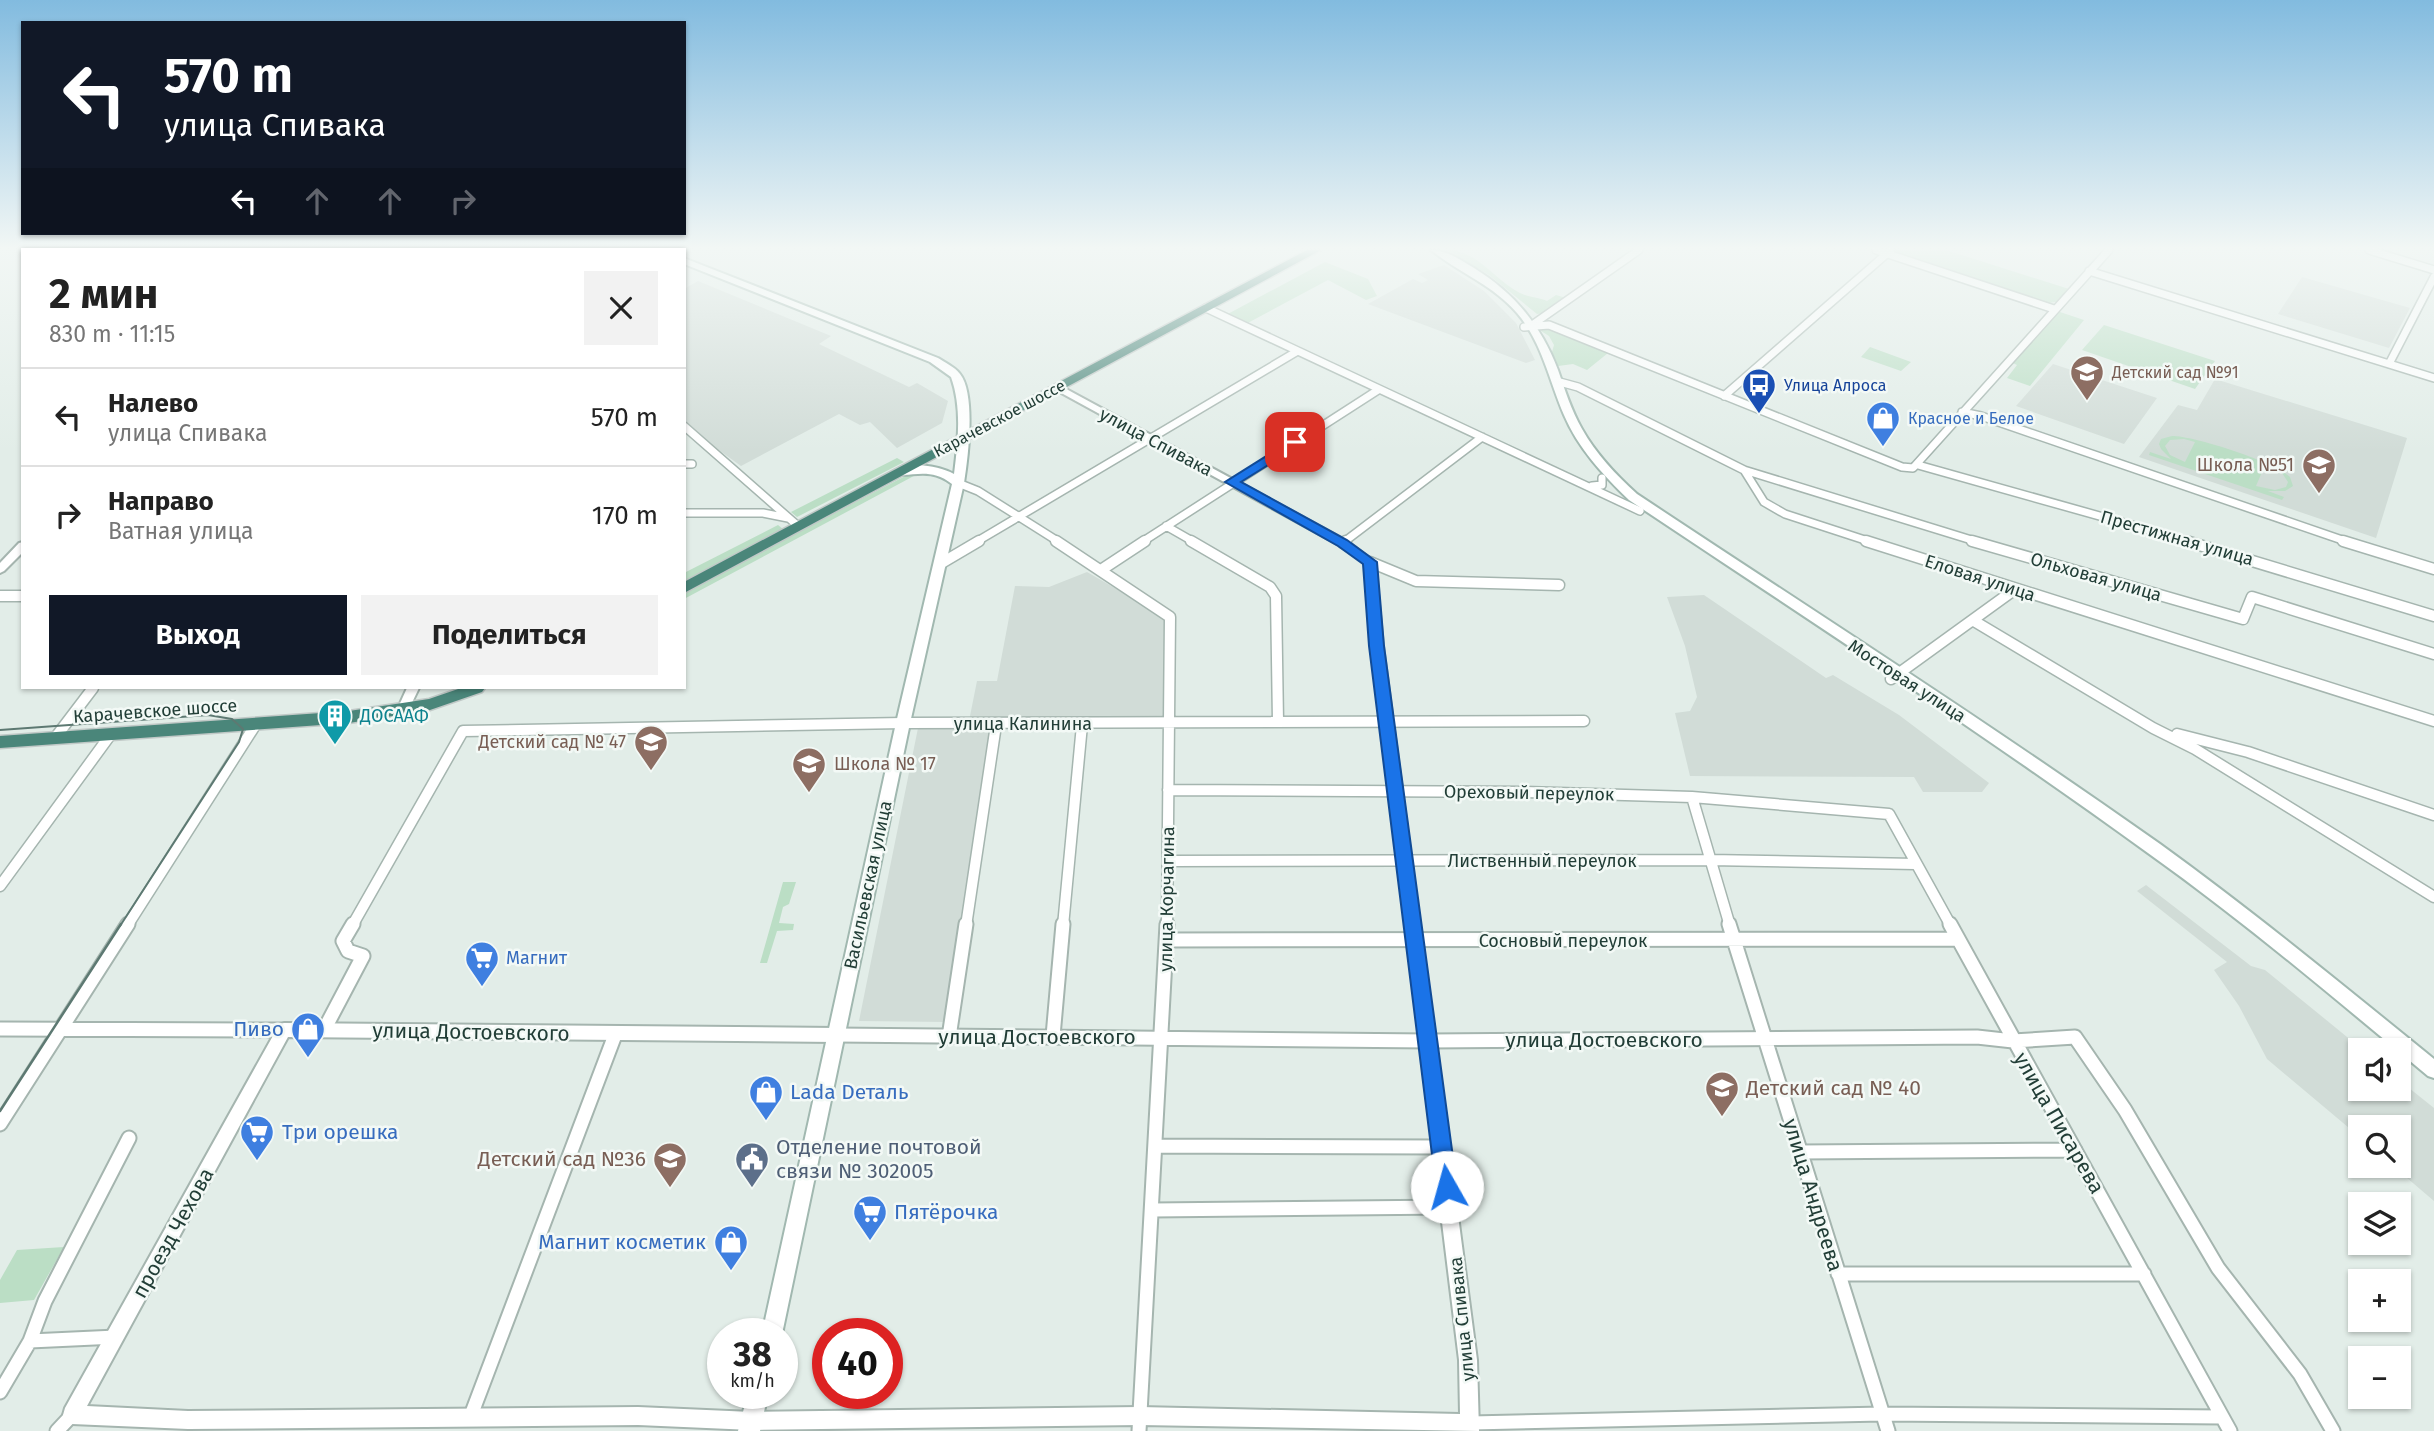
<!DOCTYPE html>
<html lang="ru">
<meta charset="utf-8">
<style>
:root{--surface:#fff;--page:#f2f2f2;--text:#222;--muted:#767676;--line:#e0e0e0;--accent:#111827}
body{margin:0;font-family:"Fira Sans",sans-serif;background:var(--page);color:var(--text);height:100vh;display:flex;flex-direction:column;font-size:26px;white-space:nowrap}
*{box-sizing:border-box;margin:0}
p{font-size:23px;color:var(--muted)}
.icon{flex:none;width:38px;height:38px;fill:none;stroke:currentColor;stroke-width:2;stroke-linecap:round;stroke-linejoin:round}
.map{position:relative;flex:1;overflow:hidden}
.drawer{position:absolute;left:21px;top:248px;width:665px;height:441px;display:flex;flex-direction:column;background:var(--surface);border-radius:0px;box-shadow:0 2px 5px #0004}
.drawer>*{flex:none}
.hud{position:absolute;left:21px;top:21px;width:665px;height:214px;border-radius:0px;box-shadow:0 2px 5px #0004;background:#111827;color:#fff;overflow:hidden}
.buttons{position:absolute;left:2348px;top:1038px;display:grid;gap:14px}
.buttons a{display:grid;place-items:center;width:63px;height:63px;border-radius:0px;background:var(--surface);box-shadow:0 2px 5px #0004;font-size:35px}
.speed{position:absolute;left:707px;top:1318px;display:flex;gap:14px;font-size:35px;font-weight:700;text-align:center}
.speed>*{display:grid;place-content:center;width:91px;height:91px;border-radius:50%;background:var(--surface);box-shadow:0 2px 5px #0004;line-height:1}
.speed small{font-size:18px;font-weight:400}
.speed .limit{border:10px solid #d22;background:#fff;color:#111}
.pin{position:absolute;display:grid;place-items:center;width:60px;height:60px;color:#fff;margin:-30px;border-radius:14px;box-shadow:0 4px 10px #0006}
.me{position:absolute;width:77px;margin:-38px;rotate:353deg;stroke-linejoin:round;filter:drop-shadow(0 0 5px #0008)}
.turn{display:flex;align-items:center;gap:24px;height:147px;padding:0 28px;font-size:32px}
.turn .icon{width:91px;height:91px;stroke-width:2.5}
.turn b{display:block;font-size:49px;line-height:60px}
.lanes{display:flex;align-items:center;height:66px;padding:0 28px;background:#0003;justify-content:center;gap:35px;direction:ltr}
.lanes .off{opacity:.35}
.round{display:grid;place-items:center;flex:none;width:74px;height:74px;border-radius:0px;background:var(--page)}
.headline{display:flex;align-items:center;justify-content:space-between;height:119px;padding:0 28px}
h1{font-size:42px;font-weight:700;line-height:52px}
.cta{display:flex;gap:14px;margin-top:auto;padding:14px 28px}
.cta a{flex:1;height:80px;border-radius:0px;background:var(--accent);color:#fff;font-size:28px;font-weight:700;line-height:80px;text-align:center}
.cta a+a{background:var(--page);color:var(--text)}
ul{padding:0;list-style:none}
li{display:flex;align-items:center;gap:21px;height:98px;padding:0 28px;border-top:2px solid var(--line)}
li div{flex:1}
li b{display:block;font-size:26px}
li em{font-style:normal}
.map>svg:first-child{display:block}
.built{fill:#d1dcd7}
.green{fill:#bbdec5;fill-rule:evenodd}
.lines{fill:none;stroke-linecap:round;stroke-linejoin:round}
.minor-far2-casing{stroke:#a5b5af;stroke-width:10}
.minor-far1-casing{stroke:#a5b5af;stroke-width:13}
.minor-casing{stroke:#a5b5af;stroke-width:17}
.tertiary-casing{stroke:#a5b5af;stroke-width:4}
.secondary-casing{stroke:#a1b8b0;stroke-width:4}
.trunk-casing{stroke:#c1c9c7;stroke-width:3}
.minor-far2{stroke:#fff;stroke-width:7}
.minor-far1{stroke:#fff;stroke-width:10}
.minor{stroke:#fff;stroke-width:13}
.tertiary{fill:#fff;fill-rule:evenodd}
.secondary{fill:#fff;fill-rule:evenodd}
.trunk{fill:#4a867a;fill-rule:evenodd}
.tram-far1{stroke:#5d7972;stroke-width:2}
.tram{stroke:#5d7972;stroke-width:2.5}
.route{fill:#1a73e8;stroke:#114b97;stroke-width:2}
.labels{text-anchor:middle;stroke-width:5;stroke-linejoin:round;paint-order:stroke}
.far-education-label{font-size:16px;fill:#785e54;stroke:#f3f9f6;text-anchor:start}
.far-transit-label{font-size:16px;fill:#164399;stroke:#f3f9f6;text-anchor:start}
.far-street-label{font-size:16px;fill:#223e37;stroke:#f3f9f6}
.far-shop-label{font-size:16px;fill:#366cbe;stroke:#f3f9f6;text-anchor:start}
.street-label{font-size:18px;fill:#223e37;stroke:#f3f9f6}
.education-label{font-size:18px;fill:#785e54;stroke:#f3f9f6;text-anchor:end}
.culture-label{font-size:18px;fill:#0d838f;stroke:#f3f9f6;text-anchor:start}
.shop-label{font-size:18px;fill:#366cbe;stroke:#f3f9f6;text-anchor:start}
.near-shop-label{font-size:21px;fill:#366cbe;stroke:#f3f9f6;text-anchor:start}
.near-street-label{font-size:21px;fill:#223e37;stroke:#f3f9f6}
.near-education-label{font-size:21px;fill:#785e54;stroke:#f3f9f6;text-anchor:start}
.near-service-label{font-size:21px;fill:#4e5e75;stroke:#f3f9f6;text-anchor:start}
</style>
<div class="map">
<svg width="2434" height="1431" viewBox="0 0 2434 1431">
<rect width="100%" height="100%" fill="#e2ede8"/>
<path class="built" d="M1444,265l40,26 32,32 19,37 -9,3 -158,-59 45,-25 9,4 6,-3 -10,-6z
M2302,277l108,31 -21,40 -111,-34z
M698,281l133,55 -12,8 90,43 8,-4 31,18 -6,22 -45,25 -27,-26 -10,3 -21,-11 -98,52 -57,-41v-136z
M2053,364l104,34 -33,46 -108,-38z
M2215,379l192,59 -31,100 -237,-81 39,-52 19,5z
M1087,572l80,46 -2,104 -196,-1 8,-40h20l18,-95 34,1z
M1704,595l122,83 7,-3 66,40 90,68 -7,9h-59l-9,-15 -224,-1 -15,-63 15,-2 7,-14 -12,-51 -18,-49z
M993,726l-46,296 -88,-1 59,-293z
M2146,885l105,81 14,4 98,80h-2v38h38v-8l35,28v93l-41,-35h6v-39h-38v11l-94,-79 -28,-53 -25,-36 13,-8 -90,-71z"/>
<path class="green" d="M1447,250c31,0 47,30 73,43 7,4 18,4 27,8l9,-6 10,3 -21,15 -8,1 -48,-39z
M1895,250h51l123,39 -13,13 -8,1 -149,-48z
M1325,262l43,17 9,17 -11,4 -38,-20 -84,45 -20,-9z
M2057,311l27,9 -54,66 -23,-8 10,-13 -6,-3z
M2104,325l111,36 -20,28 -113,-39z
M1547,328l59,23 2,2 -21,17 -14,-6 -15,2 -6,-14 2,-7 -5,-9 -8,-5v-2z
M1870,347l41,15 -10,9 -40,-14z
M2172,436c23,0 103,26 118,41l3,9 -8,5h-17l16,6 -2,3 -133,-45 1,-3 21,7 -10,-10 -2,-5 2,-5zM2184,439l11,3 -10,20 -15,-7 -5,-9 5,-6zM2265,465l17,8 6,9 -2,5 -11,3 -19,-4z
M897,458l7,4 -107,55 -6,-5z
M925,470l-241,129v-7l225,-118z
M778,525l5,4 -99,52v-8z
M783,882h13l-7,22 -6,3 -4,16 15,1 -1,6 -16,1 -10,32h-7z
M64,1247l-30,53 -34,3v-23l17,-30z"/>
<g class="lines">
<g class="minor-far2-casing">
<path id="minor-far2" d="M1876,250l178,59
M2369,250l65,20
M2089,271l345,107
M1206,308l434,203
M1532,325l107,-75
M1524,327l25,-2 353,142 11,1 196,-218
M2389,364l45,-87
M1556,381l22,6 166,83 20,32 21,12 86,28
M1724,396l167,-146
M1962,412l19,4 367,126
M684,426l114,100
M684,464h8
M1918,465l274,77
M1744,470l234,72
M958,483l20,8 81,51
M1592,486l10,-1v-7
M684,513h79l25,5
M1166,526l28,16
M976,542l320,-190
M1142,542l236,-152
M1344,542l138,-105"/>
</g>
<g class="minor-far1-casing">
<path id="minor-far1" d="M1056,541l114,76 -3,309
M1191,541l79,46 6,9 2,126
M1866,541l568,180
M1972,541l271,78 9,-22 182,57
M2186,541l248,75
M2343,541l91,28
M1343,543l3,-2
M1370,562l46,19 143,4
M940,564l39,-23
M1101,570l44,-29
M0,596h23
M1974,621l179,107 42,21 239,148
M1891,679l123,-89
M2177,734l71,18 186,63
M55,738l38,-50
M1168,790l357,2 167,5 197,17 62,112
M1692,797l38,129
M1170,861l540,-1 205,4
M0,886l111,-152
M127,926l129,-202
M352,926l111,-195 440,-8 681,-2
M966,926l30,-201
M1063,926l19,-201"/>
</g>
<g class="minor-casing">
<path id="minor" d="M1729,924l159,507
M1950,924l280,507
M1167,940l791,-1
M0,1029l284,1
M324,1030l39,-74 -15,-5 -5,-10 10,-17
M836,1035l593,6 548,-4 36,4 62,-4 50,73 93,158 82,106 33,57
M1053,1036l10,-112
M949,1037l17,-113
M0,1124l128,-200
M1155,1146l286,1
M1800,1152l275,-2
M1153,1210l296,-3
M1838,1274h306
M116,1337l-86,4 15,-40 84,-163
M0,1392l30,-51
M470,1418l145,-383
M1471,1423l411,-9 340,3
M57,1431l15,-16
M1139,1431l28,-507"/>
</g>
<g class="tertiary-casing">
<path id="tertiary" d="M1057,384l290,157 28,21 8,84 94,714 2,71 -339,-6 -388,5 -114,-5 -450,4 -116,-5 -7,-2 -2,-7 2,-7 214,-383 5,-2 552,5 5,2 3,5 -3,5 -5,2 -548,-5 -201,369 101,5 450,-4 114,5 388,-5 320,7 -1,-54 -88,-714 -6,-83 -26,-18 -285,-156 -2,-2z
M23,542v10l-19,19 -4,2v-10l19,-20z
M407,688h12l-12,25 -4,1 -6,-4z"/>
</g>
<g class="secondary-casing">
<path id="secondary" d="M1431,250c16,0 29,10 43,18 40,25 67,57 84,102 7,20 13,40 24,59 14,25 34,46 55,65 175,116 352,229 523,350 94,68 184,142 274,215v19l-6,-2c-90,-75 -183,-154 -280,-223 -170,-123 -345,-237 -519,-353 -26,-25 -51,-52 -65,-85 -15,-35 -22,-73 -47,-102 -25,-29 -58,-40 -86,-63z
M684,258l254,100c6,4 17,9 22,16 16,20 8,84 4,109l-54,240 -128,611h-20l134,-611 56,-239c-25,-20 -46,-3 -59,-12 16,-11 44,-7 61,2 4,-32 8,-66 -3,-97l-21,-15 -246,-98z
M748,1393h20l-8,38h-22z"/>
</g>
<g class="trunk-casing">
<path id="trunk" d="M1307,250h14l-637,343v-11z
M461,688h24l-3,4 -52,18 -81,13 -349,25v-12l349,-25 80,-12z"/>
</g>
<use href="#minor-far2" class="minor-far2"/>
<use href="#minor-far1" class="minor-far1"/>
<use href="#minor" class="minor"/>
<use href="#tertiary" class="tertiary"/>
<use href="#secondary" class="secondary"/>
<use href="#trunk" class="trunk"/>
<path class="tram-far1" d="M0,730l208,-15 24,4 11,10 -4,13 -119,184"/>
<path class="tram" d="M0,1111l121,-187"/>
</g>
<linearGradient id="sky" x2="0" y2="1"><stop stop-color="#82bbdf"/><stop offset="0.55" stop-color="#f2f7f5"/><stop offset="1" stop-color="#f2f7f5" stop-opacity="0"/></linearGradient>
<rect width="2434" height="451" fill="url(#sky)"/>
<path class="route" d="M1295,438l5,2v5l-59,37 106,58 30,22 7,84 73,541 -3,7 -7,3 -8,-3 -3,-7 -67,-541 -6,-82 -25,-18 -113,-64z"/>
<defs>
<g id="school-pin" transform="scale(1.75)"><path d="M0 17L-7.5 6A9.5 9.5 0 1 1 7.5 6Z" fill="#8d6e63" stroke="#f3f9f6"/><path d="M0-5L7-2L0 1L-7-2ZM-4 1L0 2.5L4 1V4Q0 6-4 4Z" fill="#fff"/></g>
<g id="bus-pin" transform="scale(1.75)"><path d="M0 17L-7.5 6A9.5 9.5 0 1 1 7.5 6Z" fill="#1a4fb4" stroke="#f3f9f6"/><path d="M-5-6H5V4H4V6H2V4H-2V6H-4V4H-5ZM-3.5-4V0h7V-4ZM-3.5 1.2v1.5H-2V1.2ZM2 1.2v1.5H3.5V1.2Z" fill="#fff"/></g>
<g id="shop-pin" transform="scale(1.75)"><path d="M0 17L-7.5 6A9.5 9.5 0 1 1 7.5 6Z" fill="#3f7fe0" stroke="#f3f9f6"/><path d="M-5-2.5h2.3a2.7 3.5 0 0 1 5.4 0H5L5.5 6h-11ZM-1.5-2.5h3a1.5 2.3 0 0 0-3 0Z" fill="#fff"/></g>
<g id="building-pin" transform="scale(1.75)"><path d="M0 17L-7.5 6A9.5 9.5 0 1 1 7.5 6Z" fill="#0f9aa8" stroke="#f3f9f6"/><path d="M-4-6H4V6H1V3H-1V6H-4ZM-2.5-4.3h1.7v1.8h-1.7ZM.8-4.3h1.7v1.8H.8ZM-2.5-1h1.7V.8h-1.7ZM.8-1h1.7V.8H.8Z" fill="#fff"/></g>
<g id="supermarket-pin" transform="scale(1.75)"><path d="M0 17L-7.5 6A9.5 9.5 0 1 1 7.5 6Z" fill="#3f7fe0" stroke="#f3f9f6"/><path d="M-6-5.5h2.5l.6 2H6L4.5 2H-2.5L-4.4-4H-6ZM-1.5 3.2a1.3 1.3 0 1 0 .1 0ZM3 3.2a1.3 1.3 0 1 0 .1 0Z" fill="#fff"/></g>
<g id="civic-pin" transform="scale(1.75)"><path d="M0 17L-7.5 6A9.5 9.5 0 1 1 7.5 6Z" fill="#5c6f8a" stroke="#f3f9f6"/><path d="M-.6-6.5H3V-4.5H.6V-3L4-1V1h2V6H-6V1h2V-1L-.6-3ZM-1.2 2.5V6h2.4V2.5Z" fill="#fff"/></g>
</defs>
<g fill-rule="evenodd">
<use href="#school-pin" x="2087" y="372"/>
<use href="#bus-pin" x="1759" y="385"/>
<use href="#shop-pin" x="1883" y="418"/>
<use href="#school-pin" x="2319" y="465"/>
<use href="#building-pin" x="335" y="716"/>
<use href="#school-pin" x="651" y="742"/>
<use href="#school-pin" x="809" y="764"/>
<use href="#supermarket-pin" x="482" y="958"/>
<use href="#shop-pin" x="308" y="1029"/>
<use href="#school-pin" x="1722" y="1088"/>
<use href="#shop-pin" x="766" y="1092"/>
<use href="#supermarket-pin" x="257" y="1132"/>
<use href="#school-pin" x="670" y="1159"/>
<use href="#civic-pin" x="752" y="1159"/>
<use href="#supermarket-pin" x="870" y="1212"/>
<use href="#shop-pin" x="731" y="1242"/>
</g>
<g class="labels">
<g class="far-education-label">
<text x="2112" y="378">Детский сад №91</text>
</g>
<g class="far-transit-label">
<text x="1784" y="391">Улица Алроса</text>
</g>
<g class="far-street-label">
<text transform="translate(999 418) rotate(-28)" y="6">Карачевское шоссе</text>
</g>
<g class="far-shop-label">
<text x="1908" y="424">Красное и Белое</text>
</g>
<g class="street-label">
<text transform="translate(1156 442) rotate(28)" y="6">улица Спивака</text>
<text transform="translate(2177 538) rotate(16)" y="6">Престижная улица</text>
<text transform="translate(2096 577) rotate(16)" y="6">Ольховая улица</text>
<text transform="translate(1980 578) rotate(18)" y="6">Еловая улица</text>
<text transform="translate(1907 681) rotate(33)" y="6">Мостовая улица</text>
<text transform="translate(155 711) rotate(-4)" y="6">Карачевское шоссе</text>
<text x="1023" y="730">улица Калинина</text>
<text transform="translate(1529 793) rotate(1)" y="6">Ореховый переулок</text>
<text x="1542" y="867">Лиственный переулок</text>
<text transform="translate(868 885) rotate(-78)" y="6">Васильевская улица</text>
<text transform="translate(1167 899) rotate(-89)" y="6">улица Корчагина</text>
<text x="1563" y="947">Сосновый переулок</text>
<text transform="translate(1462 1319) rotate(-96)" y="6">улица Спивака</text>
</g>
<g class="education-label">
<text x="2294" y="471">Школа №51</text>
<text x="626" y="748">Детский сад № 47</text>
<text x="834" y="770" text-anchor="start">Школа № 17</text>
</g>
<g class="culture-label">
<text x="360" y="722">ДОСААФ</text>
</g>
<g class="shop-label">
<text x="506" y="964">Магнит</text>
</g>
<g class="near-shop-label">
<text x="284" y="1036" text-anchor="end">Пиво</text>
<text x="790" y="1099">Lada Dеталь</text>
<text x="282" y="1139">Три орешка</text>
<text x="894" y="1219">Пятёрочка</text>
<text x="706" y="1249" text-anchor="end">Магнит косметик</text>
</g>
<g class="near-street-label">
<text transform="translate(471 1032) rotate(1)" y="7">улица Достоевского</text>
<text x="1037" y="1044">улица Достоевского</text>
<text x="1604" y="1047">улица Достоевского</text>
<text transform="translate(2059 1123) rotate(60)" y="7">улица Писарева</text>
<text transform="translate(1813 1195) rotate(73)" y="7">улица Андреева</text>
<text transform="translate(173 1233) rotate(-61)" y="7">проезд Чехова</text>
</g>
<g class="near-education-label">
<text x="1746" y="1095">Детский сад № 40</text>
<text x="646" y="1166" text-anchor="end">Детский сад №36</text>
</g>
<g class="near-service-label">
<text x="776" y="1154">Отделение почтовой<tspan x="776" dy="24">связи № 302005</tspan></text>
</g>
</g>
</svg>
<div class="buttons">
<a><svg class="icon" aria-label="sound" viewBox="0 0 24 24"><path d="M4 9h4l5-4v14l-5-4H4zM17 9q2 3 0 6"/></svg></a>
<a><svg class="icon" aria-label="search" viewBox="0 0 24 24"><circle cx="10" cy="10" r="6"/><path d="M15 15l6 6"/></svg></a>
<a><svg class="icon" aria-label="layers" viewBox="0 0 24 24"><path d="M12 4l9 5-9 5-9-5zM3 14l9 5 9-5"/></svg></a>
<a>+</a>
<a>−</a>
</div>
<div class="speed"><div>38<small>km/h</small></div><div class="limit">40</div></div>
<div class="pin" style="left:1295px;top:442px;background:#d93025"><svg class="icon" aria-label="arrive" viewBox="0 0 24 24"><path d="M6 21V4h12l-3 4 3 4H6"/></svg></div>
<svg class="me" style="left:1447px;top:1187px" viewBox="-20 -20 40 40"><circle r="19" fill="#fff"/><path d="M0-13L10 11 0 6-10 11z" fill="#1a73e8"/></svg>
<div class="hud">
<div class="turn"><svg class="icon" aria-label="left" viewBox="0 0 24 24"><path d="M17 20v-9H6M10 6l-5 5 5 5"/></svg><div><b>570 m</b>улица Спивака</div></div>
<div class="lanes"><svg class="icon" aria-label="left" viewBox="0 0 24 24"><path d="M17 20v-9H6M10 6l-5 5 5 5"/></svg><svg class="icon off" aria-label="ahead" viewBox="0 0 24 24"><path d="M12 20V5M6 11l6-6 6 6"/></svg><svg class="icon off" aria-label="ahead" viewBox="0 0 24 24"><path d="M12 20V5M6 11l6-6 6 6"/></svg><svg class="icon off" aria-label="right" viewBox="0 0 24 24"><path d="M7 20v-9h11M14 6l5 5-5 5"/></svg></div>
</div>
<section class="drawer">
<div class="headline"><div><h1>2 мин</h1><p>830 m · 11:15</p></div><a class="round"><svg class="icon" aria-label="close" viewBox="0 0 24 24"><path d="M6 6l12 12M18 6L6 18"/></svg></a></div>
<ul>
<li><svg class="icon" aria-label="left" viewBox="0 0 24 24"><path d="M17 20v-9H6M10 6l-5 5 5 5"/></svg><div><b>Налево</b><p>улица Спивака</p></div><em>570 m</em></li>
<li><svg class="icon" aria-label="right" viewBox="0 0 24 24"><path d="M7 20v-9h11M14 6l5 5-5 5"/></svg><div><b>Направо</b><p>Ватная улица</p></div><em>170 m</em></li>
</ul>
<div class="cta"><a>Выход</a><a>Поделиться</a></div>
</section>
</div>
